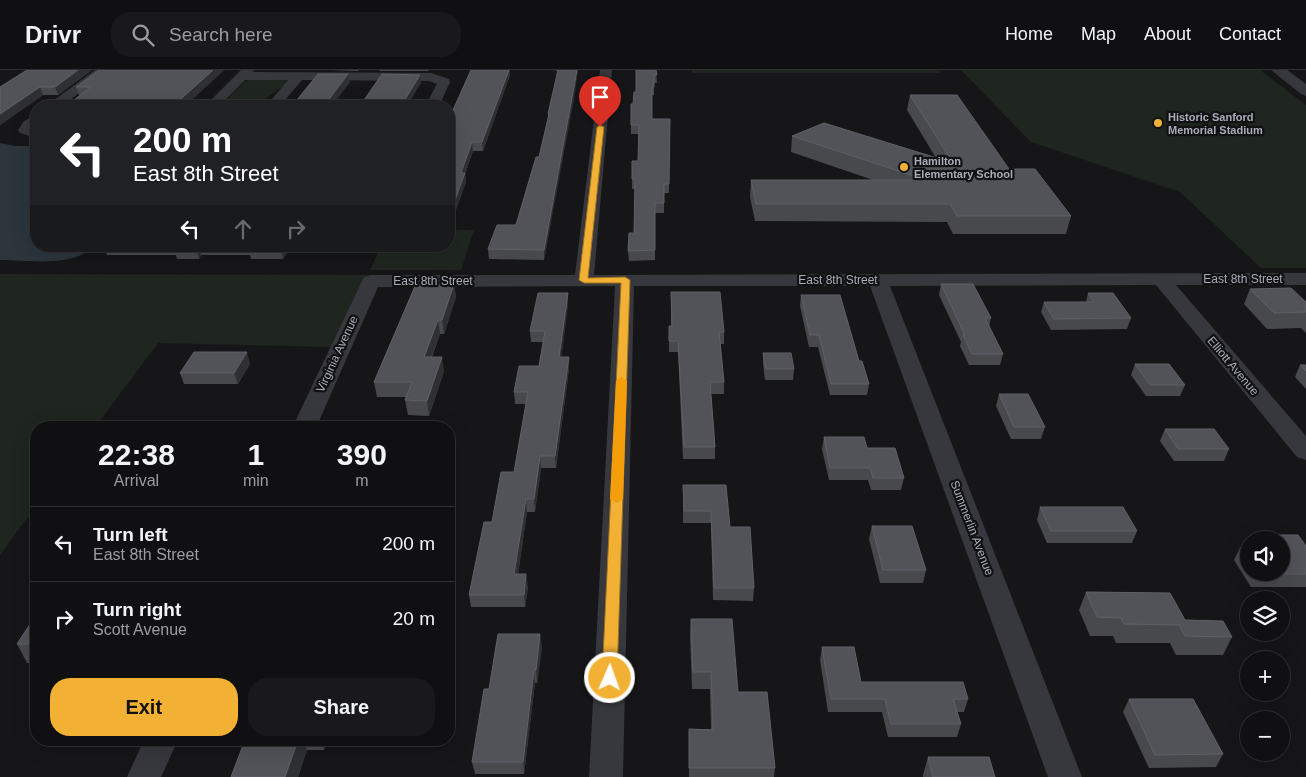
<!DOCTYPE html>
<meta charset="utf-8">
<style>
:root{--surface:#101012;--page:#19191b;--text:#f1f3f6;--muted:#9c9d9f;--line:#303032;--accent:#f2b134}
body{margin:0;font-family:Helvetica,sans-serif;background:var(--page);color:var(--text);height:100vh;display:flex;flex-direction:column;font-size:19px;white-space:nowrap}
*{box-sizing:border-box;margin:0}
p{font-size:16px;color:var(--muted)}
.icon{flex:none;width:28px;height:28px;fill:none;stroke:currentColor;stroke-width:2;stroke-linecap:round;stroke-linejoin:round}
.map{position:relative;flex:1;overflow:hidden}
.drawer{position:absolute;left:30px;top:351px;width:425px;height:325px;display:flex;flex-direction:column;background:var(--surface);border-radius:20px;box-shadow:0 5px 20px #0002,0 0 0 1px var(--line)}
.drawer>*{flex:none}
.top-card{position:absolute;left:30px;top:30px;width:425px;height:152px;border-radius:20px;box-shadow:0 5px 20px #0002,0 0 0 1px var(--line);background:#202124;color:#fff;overflow:hidden}
.tools{position:absolute;left:1240px;top:461px;display:grid;gap:10px}
.tools a{display:grid;place-items:center;width:50px;height:50px;border-radius:50%;background:var(--surface);box-shadow:0 5px 20px #0002,0 0 0 1px var(--line);font-size:25px}
.pin{position:absolute;display:grid;place-items:center;width:42px;height:42px;color:#fff;margin:-51px -21px;border-radius:50% 50% 50% 0;rotate:-45deg;box-shadow:0 0 5px #0007}
.pin .icon{rotate:45deg}
.me{position:absolute;width:55px;margin:-28px;rotate:2deg;stroke-linejoin:round;filter:drop-shadow(0 0 4px #0008)}
.turn{display:flex;align-items:center;gap:18px;height:105px;padding:0 20px;font-size:22px}
.turn .icon{width:65px;height:65px;stroke-width:2.5}
.turn b{display:block;font-size:35px;line-height:42px}
.lanes{display:flex;align-items:center;height:48px;padding:0 20px;background:#0003;justify-content:center;gap:25px;direction:ltr}
.lanes .off{opacity:.35}
.eta{display:flex;justify-content:space-evenly;align-items:center;height:85px;text-align:center}
.eta b{font-size:30px;font-weight:700;line-height:35px}
.action{display:flex;gap:10px;margin-top:auto;padding:10px 20px}
.action a{flex:1;height:58px;border-radius:20px;background:var(--accent);color:#111;font-size:20px;font-weight:700;line-height:58px;text-align:center}
.action a+a{background:var(--page);color:var(--text)}
ul{padding:0;list-style:none}
li{display:flex;align-items:center;gap:15px;height:75px;padding:0 20px;border-top:1px solid var(--line)}
li div{flex:1}
li b{display:block;font-size:19px}
li em{font-style:normal}
header{display:flex;align-items:center;gap:30px;box-sizing:border-box;height:70px;padding:0 25px;background:var(--surface);border-bottom:1px solid var(--line)}
header strong{font-size:24px}
nav{display:flex;gap:28px;margin-inline-start:auto;font-size:18px}
.search{width:350px;height:45px;background:var(--page);display:flex;align-items:center;gap:12px;box-sizing:border-box;padding:0 18px;border-radius:20px;color:var(--muted);font-size:19px}
.map>svg:first-child{display:block}
.green{fill:#1e261f}
.water{fill:#2c353c}
.lines{fill:none;stroke-linecap:round;stroke-linejoin:round}
.minor{fill:#37383d;fill-rule:evenodd}
.tertiary{fill:#37383d;fill-rule:evenodd}
.wall{fill:#47494d}
.shaded-wall{fill:#2f3033}
.building{fill:#525359;stroke:#5f6168}
.route{fill:#f2b134;stroke:#9d7322}
.slow{fill:#f59e0b}
.poi-dot{fill:#f2b134;stroke:#111113;stroke-width:2}
.labels{text-anchor:middle;stroke-width:4.5;stroke-linejoin:round;paint-order:stroke}
.far-poi-label{font-size:11px;font-weight:bold;fill:#a8adb8;stroke:#111113;text-anchor:start}
.street-label{font-size:12px;fill:#a8adb8;stroke:#111113}
</style>
<header>
<strong>Drivr</strong>
<div class="search"><svg class="icon" aria-label="search" viewBox="0 0 24 24"><circle cx="10" cy="10" r="6"/><path d="M15 15l6 6"/></svg>Search here</div>
<nav><a>Home</a><a>Map</a><a>About</a><a>Contact</a></nav>
</header>
<div class="map">
<svg width="1306" height="707" viewBox="0 0 1306 707">
<rect width="100%" height="100%" fill="#161618"/>
<path class="green" d="M692,0h247l2,3h-249z
M961,0h299l46,35v163h-45l-81,-76 -149,-50z
M286,9l1,2c-6,9 -15,11 -22,19l3,5 -2,1h-46l24,-24 6,-2z
M449,160h25l-13,40h-91l11,-24h68z
M0,204l444,1 -79,1 -34,71 -173,-4 -63,84 -59,1v78l-36,49z"/>
<path class="water" d="M0,73l15,3h21v100h58c-21,22 -66,14 -94,14z"/>
<g class="lines">
<path class="minor" d="M95,0h14l-47,36h-16z
M241,0h13l-1,2 178,1 18,6 1,3 -11,24h-14l12,-22 -8,-3 -127,-1 -22,26h-14l22,-26h-43l-26,26h-14z
M600,0h12l-18,205 712,-2v12h-130l130,151v24l-9,-3 -141,-172 -266,1 192,491h-34l-178,-491h-236l-11,491h-34l26,-491 -237,1 -62,141h-24l72,-151 7,-2h204z
M36,45v10l-3,3 3,1v9l-16,-5 -2,-3 6,-9z
M144,670h34l-17,37h-34z"/>
<path class="tertiary" d="M1271,0h16l19,14v12l-5,-2z"/>
</g>
<path class="wall" d="M92,0l-34,25h-15l-43,30v-38z
M99,0h125l-39,36 -106,-11 -3,-8z
M329,0h30l-1,1z
M379,0h50l-1,1h-48z
M471,0h39v5l-27,76h-10l-8,23 1,8 -16,44h-1v-107z
M552,0h26l-34,190 -55,-1 -1,-10 28,-24 23,-68 9,-37v-6l10,-43z
M656,0l1,13h-3v12h-2v24l17,65v9h-5v20h-9v47l-26,1 -1,-10 6,-18 1,-44h-3v-10l6,-18 1,-27h-8v-30h2l3,-12z
M910,25l99,74 62,47 -5,18h-113l-6,-12 -192,-1 -5,-24 1,-17h122l-82,-28 1,-16 144,22 -29,-48z
M103,176h224l-4,7h-36l-4,6h-32l-1,-4h-49l-2,4h-22l-1,-4h-69z
M454,214l2,13 -12,37h-4l-8,23 12,14 -15,45 -21,-1 -3,-15 1,-3h-29l-3,-15z
M941,214l50,34 -2,9 14,27 -3,11h-31l-9,-19 1,-4 -22,-47z
M1250,219l56,13v31l-5,-5 -34,1 -23,-25z
M671,222l53,40v12h-4l4,38v12h-13l4,53v12h-32l-5,-107h-9v-26h2z
M568,223v11l-7,53 8,12 -13,99h-15l-6,44h-8l-9,62 10,13 -3,20h-54l-2,-12 23,-73 22,-50 12,-68h-11l-1,-12 25,-26 4,-24h-12l-1,-11z
M1088,223l43,25 -4,11 -76,1 -10,-18 3,-10h42z
M801,225l58,66 10,23 -2,11h-37l-12,-48h-9l-9,-41z
M763,283l31,16 -1,11h-28l-2,-16z
M250,294l-12,20h-54l-4,-11z
M1135,294l50,21 -5,11h-34l-15,-21z
M1300,295h6v24l-11,-12z
M999,324l46,33 -4,12h-30l-15,-33z
M1165,359l64,20 -5,12h-50l-14,-20z
M824,367l43,11 37,30 -3,12h-30l-3,-10h-39l-7,-31z
M683,415l47,42 24,61 -1,13 -40,-1 -2,-77h-28z
M1040,437l97,24 -5,12h-85l-10,-23z
M872,456l54,44 -3,13h-43l-11,-44z
M1273,465l33,11v41h-55l-17,-27 6,-12h9v24h32v-32h-11z
M1086,522l99,28 47,17 -9,18h-47l-6,-12h-54l-3,-7h-23l-11,-26z
M36,545v48h-9l-10,-19z
M691,549l47,73 37,76 -1,9h-85v-48h22l-1,-40h-18l-2,-54z
M542,577l-5,36h-2l-11,91h-49l-3,-12 17,-73z
M822,577l39,35 107,17 -4,13h-7l4,12 -4,13h-69l-6,-25h-54l-8,-52z
M1129,629l94,55 -7,13 -67,1 -26,-56z
M245,670h82l-3,10h-17l-9,27h-67z
M928,687l67,20h-72v-2z"/>
<path class="shaded-wall" d="M78,0h14l-34,25 -3,-8z
M213,0h11l-39,36h-12z
M509,0h1v5l-27,76 -1,-9z
M577,0h1l-4,29 -30,161v-10z
M348,4l2,8 -18,24h-8z
M420,5l1,8 -14,23h-6z
M40,17l3,8 -43,30v-11z
M472,72l1,9 -8,23 1,8 -16,44 -1,-10 12,-43z
M197,176h2l2,9 -2,4 -3,-11z
M282,176h3l2,7 -4,6 -3,-10z
M322,176h5l-4,7z
M454,214l2,13 -12,37 -2,-14z
M568,223v11l-8,65 -1,-12z
M438,250l2,14 -14,37 -2,-14z
M247,282l3,12 -12,20 -4,-11z
M442,287l2,14 -15,45 -2,-15z
M569,287v12l-13,99 -1,-12z
M540,386l1,12 -6,44 -1,-13z
M526,429l1,13 -11,75 -2,-13z
M526,504l2,13 -3,20 -1,-12z
M540,564l2,13 -5,36 -1,-13z
M534,600l1,13 -11,91 -1,-12z
M298,670h5l4,10 -9,27h-13z
M321,670h6l-3,10z"/>
<path class="building" d="M27,0h51l-23,17h-15l-40,27v-27z
M99,0h114l-40,36h-107l25,-19h-15z
M471,0h38l-27,72h-10l-11,31h4l-16,43v-97z
M558,0h19l-33,180 -56,-1 9,-24h19l20,-68h3l10,-43h-1z
M636,0h20l1,5h-3v12h-2v32h18l-1,65h-5v19h-9v47l-27,1 1,-18h5l1,-54h-3v-18h6l1,-36h-8v-21h2l1,-12h2z
M318,4h30l-24,32h-32z
M382,4l38,1 -19,31h-41z
M910,25h47l52,74h26l36,47h-114l-7,-12h-194l-5,-24h175l-134,-44 32,-13 129,40z
M176,176h21l-1,2h-22z
M250,176h32l-2,3h-32z
M416,214h38l-12,36h-4l-14,37h18l-15,44 -22,-1 7,-18h-38z
M941,214h32l18,34h-6l18,36h-31l-9,-19h2z
M1291,218l15,14v10l-32,1 -24,-24z
M671,222h49l4,40h-5l5,50h-14l5,65h-31l-6,-106h-9v-15h3z
M538,223h30l-9,64h10l-14,99h-15l-6,43h-8l-12,75h12l-2,21h-55l15,-73h8l9,-50h13l14,-80h-14l5,-26h20l6,-35h-15z
M1088,223h25l18,25 -77,1 -10,-17h50z
M801,225h39l19,66h3l7,23h-38l-12,-49h-9z
M194,282h53l-13,21h-54z
M763,283h28l3,16h-28z
M1135,294h34l16,21h-35z
M1300,295h6v6z
M999,324h29l17,33h-31z
M1165,359h49l15,20h-51z
M824,367h40l3,11h28l9,30h-31l-3,-10h-40z
M683,415h43l4,42h20l4,61h-40l-3,-77h-27z
M1040,437h83l14,24h-86z
M872,456h40l14,44h-43z
M1273,465h25l8,11v28h-48l-2,-2h25v-32h-5z
M1240,478h9v13z
M1086,522l84,1 15,27 38,1 9,16 -47,-1 -6,-11 -55,-1 -3,-6 -24,-1z
M36,545v29h-19z
M691,549h41l6,73h29l8,76h-86v-39l24,1 -2,-58h-18z
M498,564h42l-4,36h-2l-11,92h-51l12,-73h5z
M822,577h32l7,35h102l5,17h-15l8,25h-70l-6,-25h-54z
M1129,629h64l30,55 -68,1z
M245,670h53l-13,37h-54z
M928,687h61l6,20h-62z"/>
<path class="route" d="M600,55l4,2 -16,151 37,-1 5,3 -13,398 -2,4 -5,2 -6,-2 -2,-4 19,-395h-37l-5,-3 18,-153z"/>
<path class="slow" d="M621,307l6,4 -4,118 -6,4 -7,-4 6,-118z"/>
<g class="poi-dot">
<circle cx="1158" cy="53" r="5"/>
<circle cx="904" cy="97" r="5"/>
</g>
<g class="labels">
<g class="far-poi-label">
<text x="1168" y="51">Historic Sanford<tspan x="1168" dy="13">Memorial Stadium</tspan></text>
<text x="914" y="95">Hamilton<tspan x="914" dy="13">Elementary School</tspan></text>
</g>
<g class="street-label">
<text x="1243" y="213">East 8th Street</text>
<text x="838" y="214">East 8th Street</text>
<text x="433" y="215">East 8th Street</text>
<text transform="translate(337 284) rotate(-65)" y="4">Virginia Avenue</text>
<text transform="translate(1233 296) rotate(50)" y="4">Elliott Avenue</text>
<text transform="translate(972 458) rotate(69)" y="4">Summerlin Avenue</text>
</g>
</g>
</svg>
<div class="tools">
<a><svg class="icon" aria-label="sound" viewBox="0 0 24 24"><path d="M4 9h4l5-4v14l-5-4H4zM17 9q2 3 0 6"/></svg></a>
<a><svg class="icon" aria-label="layers" viewBox="0 0 24 24"><path d="M12 4l9 5-9 5-9-5zM3 14l9 5 9-5"/></svg></a>
<a>+</a>
<a>−</a>
</div>
<div class="pin" style="left:600px;top:57px;background:#d93025"><svg class="icon" aria-label="arrive" viewBox="0 0 24 24"><path d="M6 21V4h12l-3 4 3 4H6"/></svg></div>
<svg class="me" style="left:610px;top:608px" viewBox="-20 -20 40 40"><circle r="17" fill="#f2b134" stroke="#fff" stroke-width="3"/><path d="M0-11L8 9 0 5-8 9z" fill="#fff"/></svg>
<div class="top-card">
<div class="turn"><svg class="icon" aria-label="left" viewBox="0 0 24 24"><path d="M17 20v-9H6M10 6l-5 5 5 5"/></svg><div><b>200 m</b>East 8th Street</div></div>
<div class="lanes"><svg class="icon" aria-label="left" viewBox="0 0 24 24"><path d="M17 20v-9H6M10 6l-5 5 5 5"/></svg><svg class="icon off" aria-label="ahead" viewBox="0 0 24 24"><path d="M12 20V5M6 11l6-6 6 6"/></svg><svg class="icon off" aria-label="right" viewBox="0 0 24 24"><path d="M7 20v-9h11M14 6l5 5-5 5"/></svg></div>
</div>
<section class="drawer">
<div class="eta">
<div><b>22:38</b><p>Arrival</p></div>
<div><b>1</b><p>min</p></div>
<div><b>390</b><p>m</p></div>
</div>
<ul>
<li><svg class="icon" aria-label="left" viewBox="0 0 24 24"><path d="M17 20v-9H6M10 6l-5 5 5 5"/></svg><div><b>Turn left</b><p>East 8th Street</p></div><em>200 m</em></li>
<li><svg class="icon" aria-label="right" viewBox="0 0 24 24"><path d="M7 20v-9h11M14 6l5 5-5 5"/></svg><div><b>Turn right</b><p>Scott Avenue</p></div><em>20 m</em></li>
</ul>
<div class="action"><a>Exit</a><a>Share</a></div>
</section>
</div>
